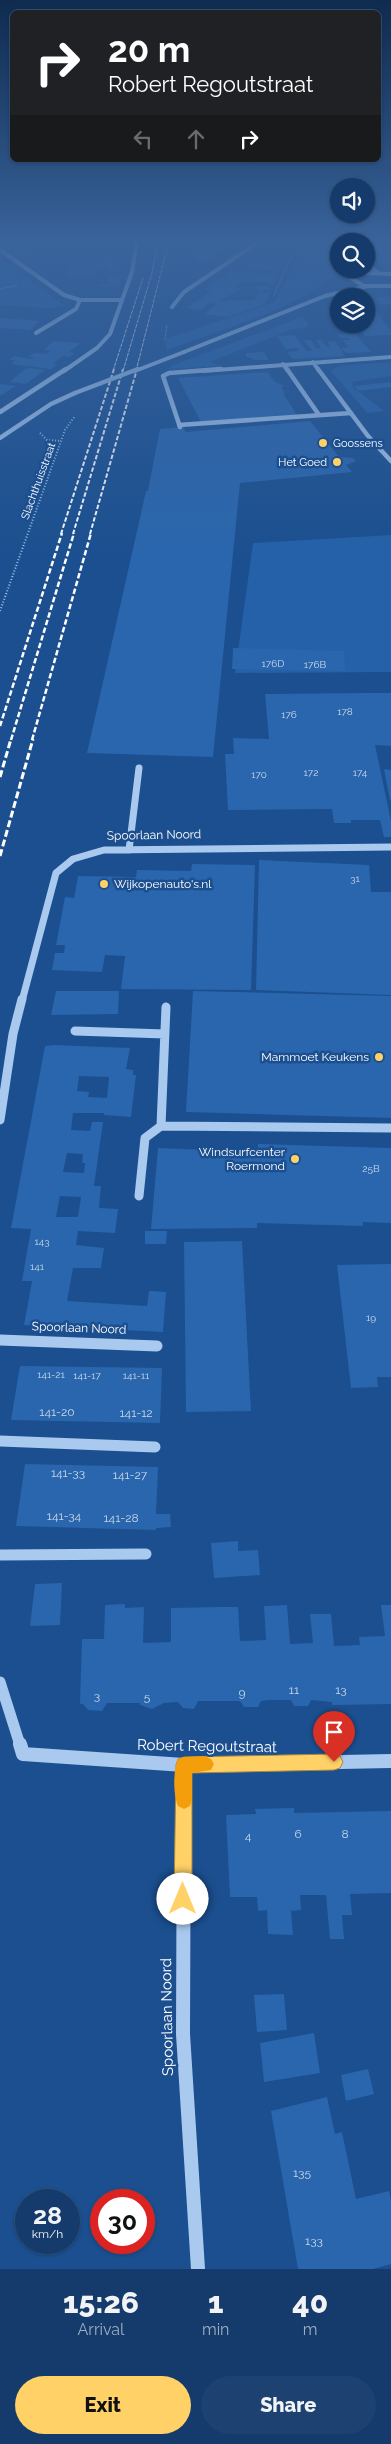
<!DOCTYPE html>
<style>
:root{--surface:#143b6b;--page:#1d4271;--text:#f1f3f6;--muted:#9dadc1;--line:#33557e;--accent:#ffd166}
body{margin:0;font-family:Raleway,sans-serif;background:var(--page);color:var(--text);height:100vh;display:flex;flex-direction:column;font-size:19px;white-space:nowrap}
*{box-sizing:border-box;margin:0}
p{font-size:16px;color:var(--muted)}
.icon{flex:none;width:28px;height:28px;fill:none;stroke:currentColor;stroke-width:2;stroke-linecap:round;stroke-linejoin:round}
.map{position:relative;height:2269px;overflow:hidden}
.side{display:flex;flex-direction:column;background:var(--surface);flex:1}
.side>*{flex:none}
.top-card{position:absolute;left:10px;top:10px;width:371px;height:152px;border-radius:8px;box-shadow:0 1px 4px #0004,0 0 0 1px var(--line);background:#202124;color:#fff;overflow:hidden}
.tools{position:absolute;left:330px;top:178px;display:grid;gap:10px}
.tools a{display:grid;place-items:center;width:45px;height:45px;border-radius:50%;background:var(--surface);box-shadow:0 1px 4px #0004,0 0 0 1px var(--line);font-size:25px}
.speed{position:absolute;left:15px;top:2189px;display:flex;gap:10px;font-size:25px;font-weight:700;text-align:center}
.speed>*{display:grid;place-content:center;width:65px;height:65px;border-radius:50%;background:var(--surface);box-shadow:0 1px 4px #0004,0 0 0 1px var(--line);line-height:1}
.speed small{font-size:12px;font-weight:400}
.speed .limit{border:8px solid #d22;background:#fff;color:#111}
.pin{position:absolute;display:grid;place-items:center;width:42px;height:42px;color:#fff;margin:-51px -21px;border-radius:50% 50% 50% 0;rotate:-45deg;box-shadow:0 0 5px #0007}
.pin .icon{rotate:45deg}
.me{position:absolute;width:55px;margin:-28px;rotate:0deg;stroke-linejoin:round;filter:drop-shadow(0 0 4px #0008)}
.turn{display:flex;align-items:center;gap:18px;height:105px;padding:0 15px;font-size:22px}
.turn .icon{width:65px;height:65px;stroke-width:2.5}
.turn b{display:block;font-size:35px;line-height:42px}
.lanes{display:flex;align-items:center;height:48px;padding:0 15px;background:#0003;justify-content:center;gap:25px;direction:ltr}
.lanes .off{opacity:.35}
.eta{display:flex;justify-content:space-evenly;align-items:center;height:85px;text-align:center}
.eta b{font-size:30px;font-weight:800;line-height:35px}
.action{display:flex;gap:10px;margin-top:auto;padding:10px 15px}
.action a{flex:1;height:58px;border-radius:30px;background:var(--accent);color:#111;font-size:20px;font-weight:800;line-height:58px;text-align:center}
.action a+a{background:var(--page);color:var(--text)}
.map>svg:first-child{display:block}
.green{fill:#2461a8}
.building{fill:#2a66ad;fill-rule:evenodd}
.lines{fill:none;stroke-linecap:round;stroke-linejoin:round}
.path-far1{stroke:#a9c9ee;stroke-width:1;stroke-dasharray:1 1;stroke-linecap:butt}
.path{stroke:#a9c9ee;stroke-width:2;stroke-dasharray:1 2;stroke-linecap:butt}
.minor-far5{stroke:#a9c9ee;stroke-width:4}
.minor-far4{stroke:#a9c9ee;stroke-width:4.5}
.minor-far3{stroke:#a9c9ee;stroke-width:7}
.minor-far2{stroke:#a9c9ee;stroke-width:9}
.minor-far1{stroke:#a9c9ee;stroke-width:11}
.minor{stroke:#a9c9ee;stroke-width:14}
.rail-far3{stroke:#fff;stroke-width:1;stroke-dasharray:4 1;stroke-linecap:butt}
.rail-far2{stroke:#fff;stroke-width:2;stroke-dasharray:4.5 2;stroke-linecap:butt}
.rail-far1{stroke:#fff;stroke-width:2.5;stroke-dasharray:5.5 2.5;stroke-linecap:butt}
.rail{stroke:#fff;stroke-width:3;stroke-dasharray:7 3;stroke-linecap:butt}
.minor-bridge-far1{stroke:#a9c9ee;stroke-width:4}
.minor-bridge{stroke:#a9c9ee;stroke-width:4.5}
.route{fill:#ffd166;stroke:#a68842}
.slow{fill:#f59e0b}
.poi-dot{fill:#ffd166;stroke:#1b4f8f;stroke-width:2}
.labels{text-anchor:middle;stroke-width:5;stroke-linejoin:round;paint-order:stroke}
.number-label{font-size:10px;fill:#cad9ea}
.far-poi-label{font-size:11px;fill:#fff;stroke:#1b4f8f;text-anchor:start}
.far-street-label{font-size:11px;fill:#fff;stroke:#1b4f8f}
.street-label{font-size:12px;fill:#fff;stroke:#1b4f8f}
.poi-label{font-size:12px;fill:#fff;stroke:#1b4f8f;text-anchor:end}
.near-number-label{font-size:12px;fill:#cad9ea}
.near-street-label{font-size:15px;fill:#fff;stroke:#1b4f8f}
</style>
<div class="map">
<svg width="391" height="2269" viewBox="0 0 391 2269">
<rect width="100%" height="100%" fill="#1b4f8f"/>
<path class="green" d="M5,241h46l-26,11 9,11h-2z
M306,241h44h-11v28h2c-40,40 -122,61 -175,81l1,-11 4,-2 104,-35z
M376,241h15v27l-12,-4 -5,-12z
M0,259l65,47 -18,2 -47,-3z
M302,317l7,7 -2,3 -17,3 -80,32 13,4 -54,3 2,-3z
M391,362v14l-39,6 1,5 31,24 -17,2 -36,-42 8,-5z
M391,535v137l-156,1 18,-130z"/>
<path class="building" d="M220,241h17l-35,22 -10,-3 5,-3 -6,-2 6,-5 -2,-1 9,-5h11z
M103,257h10l-2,5h-11z
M252,262l17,2 -3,2 16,1 -5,6 -7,-1 3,-2 -29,-1z
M76,263h47l-3,9 -15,-1 2,-4 -33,-1z
M70,267l28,1 -4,8 -27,-1z
M231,271l45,4 -3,9h-5v-2l-25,-1 -9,5 5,2 -1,3 -19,10 35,-1 4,-8 12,1 -5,11 -37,13 -24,-3 14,-10 -8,-1 -9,7 -15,-2 25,-17 -7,-1z
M109,276h13l-4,11h-20l1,-2h7z
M256,286h14l1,3 -11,2 -3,-1z
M391,296v8l-10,1 -6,-7z
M366,307h6l19,24v4l-26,1 -9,-12h10z
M0,318l39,3 -9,9 -30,-2z
M338,334h18l15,18 -25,1 -5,-5 7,-1 -5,-7h7l-2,-2h-7z
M294,335l13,16h6l-10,-11h8l5,8h5l-5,-8h6l5,7h4l-4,-5 8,-1 10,15 -52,3 -6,-7 12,-1 -2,-3 -11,1 -9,-13z
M53,341l27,2 -11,9 6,1 -6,4 -6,-1 -11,8h6l-7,5 -39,-5 3,-4h-6l5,-4 17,3 3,-2h-6l6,-4 13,1 5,-4 7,1h1l-16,-1z
M264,352l4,8h-15l-1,-2h-4l-3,-5z
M30,368l15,2 -19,14 -16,-2 15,-13z
M267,372l8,10 10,4 -4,1 4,6h-2l14,22 -96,7 -23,-44z
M391,382v5l-32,4 -5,-5z
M0,384l16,2 -14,9h-2z
M310,421l29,36 14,1 3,3 -10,4 6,7 -112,11 -27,274 -126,-4 59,-262h2l12,-62 23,-2 3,5z
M233,648l111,3 1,20 -113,-2z
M366,693h25v53l-16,-1 16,76v16h-7l-4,-17h-29v3h-17l-2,-14 -104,1 -3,-56h9l-1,-16 36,1 -4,-45z
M384,769l7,1v29l-1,1z
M259,860l110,5 2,27h20v103l-135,-5z
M192,864l63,1 -4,125 -130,-1 4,-33 -20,-1 -3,17 -50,-2 3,-17h9l1,-8h-9l9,-48 9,1 4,-22 58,1 1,-7 54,1z
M56,991h63l-1,23 -67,1z
M193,991l198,5v122l-205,-6z
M54,1045l76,3 -4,21 7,1v5h3l-5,42 -27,-2v-2h-31l-2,17 19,1 2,-9h11l-9,64h7l-2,22 19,1 -3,24 -37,-2 -2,14 28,3 -3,20h-28l-6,33 80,5 2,-15 17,1 -3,40 -139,-7 8,-44h-10l9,-52 -20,-1 34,-182zM79,1076l30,1 -2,21 -19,-1 1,-5 -12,-1zM67,1153l16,1 -1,9h3l-1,10 -21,-1zM60,1196l21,1 -3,20h-22z
M258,1144l133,4v75l-28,-1v4l-106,-3v5l-106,1 7,-81 100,4z
M145,1231h22l-1,13h-21z
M242,1241l9,170 -65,1 -2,-170z
M391,1264v113h-14l1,10 -27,1 -14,-123z
M20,1366l142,2 -2,55 -149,-3z
M25,1464l133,3 -2,47h14l1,13 -15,1v2l-140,-4z
M238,1541v10l20,-1 2,25 -46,3 -3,-35z
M62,1583l-2,42 -30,1 5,-42z
M125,1604v4l19,-1 -1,36 28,-1v-34l47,-1h20l2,34 26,-1 -2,-34 23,-1 3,39 23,-1 -3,-29h21l3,32 26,-1 -1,-8 26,-1 -4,-31h10v99l-59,1v-3l-21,-2 -3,6h-14l-3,-6h-22l-8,1 -3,6h-14l-4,-6h-42l-4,8 -11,-1 -5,-6 -14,1 -12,6 -12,-4v-2h-33l-5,8 -14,-1 -5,-6h-3l2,-65h22l1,-34z
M294,1808v5l97,-2v82l-41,1 2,21h-10l2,24h-14l-4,-44h-26l1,15 -10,1 2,24 -25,-1 -1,-24 -9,1 -1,-14h-27l-4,-82 30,-1 -1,-5z
M284,1994l3,36 -30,2 -3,-37z
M314,2033l6,40 -56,9 -4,-39z
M368,2069l6,25 -28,7 -5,-26z
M327,2097l8,37 7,-2 14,67 33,-8 2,10v63l-18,5h-75l-27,-158z"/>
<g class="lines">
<path class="path-far1" d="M0,289l18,-4
M274,295l18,-40 11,-14
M165,340l2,-16"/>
<path class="path" d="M40,433l7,7 14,1
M0,611l65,-181 10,-14"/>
<path class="minor-far5" d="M366,245l1,-4
M0,250l64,45 16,5h42
M366,259l4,8 7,5
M391,274l-27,-1 -13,5 13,8h27
M172,307l12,-15 76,-51
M36,333l40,-24 4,-9
M184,352l141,-56 43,-10
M313,362l6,9
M283,364l5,7
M64,371l33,-23 13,-14 22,-62 5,-31
M203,371l188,-14"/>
<path class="minor-far4" d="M287,369l32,46
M318,369l50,67 23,25
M0,412l66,-43
M179,425l172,-12
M180,427l-17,-51 6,-3 52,-4
M0,438l51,-34 24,-11"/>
<path class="minor-far3" d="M129,850l10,-82
M22,1001l34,-128 17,-14 31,-9 287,-3"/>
<path class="minor-far2" d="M166,1007l-5,119 230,2
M75,1031l90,3
M0,1120l13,-86 9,-35
M139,1196l6,-58 16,-12"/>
<path class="minor-far1" d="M0,1340l157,6
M0,1441l155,6
M0,1555l146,-1
M0,1682l20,63"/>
<path class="minor" d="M20,1744l3,10 161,11 207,-4
M184,1765l-1,269 15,235"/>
<path class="rail-far3" d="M113,371l30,-93
M123,371l29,-98 6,-32
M136,371l33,-130"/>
<path class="rail-far2" d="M61,534l53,-165
M73,534l50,-165
M90,534l47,-165"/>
<path class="rail-far1" d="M0,726l62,-193
M11,740l63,-207
M32,740l59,-207"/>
<path class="rail" d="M0,777l11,-38
M0,856l33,-117"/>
<path class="minor-bridge-far1" d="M135,371l49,-19"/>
<path class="minor-bridge" d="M75,393l63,-24"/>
</g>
<linearGradient id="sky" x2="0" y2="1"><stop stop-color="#0f2b4f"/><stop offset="0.43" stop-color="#39639b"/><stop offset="1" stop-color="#39639b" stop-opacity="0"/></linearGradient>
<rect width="391" height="558" fill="url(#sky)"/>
<path class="route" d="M334,1754l6,2 3,6 -3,6 -6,2 -142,3v126l-3,7 -6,2 -6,-2 -3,-7 2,-134 2,-6 6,-2z"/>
<path class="slow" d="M205,1756l6,3 3,5 -3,6 -19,3v27l-2,6 -6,3 -6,-3c-5,-12 -5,-35 0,-47l6,-2z"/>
<g class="poi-dot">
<circle cx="323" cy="443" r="5"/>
<circle cx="337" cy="462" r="5"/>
<circle cx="104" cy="884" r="5"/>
<circle cx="379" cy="1057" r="5"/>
<circle cx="295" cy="1159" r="5"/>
</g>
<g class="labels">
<g class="number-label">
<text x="273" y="667">176D</text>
<text x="315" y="668">176B</text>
<text x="345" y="715">178</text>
<text x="289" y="718">176</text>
<text x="311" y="776">172</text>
<text x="360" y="776">174</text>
<text x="259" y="778">170</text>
<text x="355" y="882">31</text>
<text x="371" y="1172">25B</text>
<text x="42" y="1245">143</text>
<text x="37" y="1270">141</text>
<text x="371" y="1321">19</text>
<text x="51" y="1378">141-21</text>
<text x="87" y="1379">141-17</text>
<text x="136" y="1379">141-11</text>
</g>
<g class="far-poi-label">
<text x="333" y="447">Goossens</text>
<text x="327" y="466" text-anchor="end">Het Goed</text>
</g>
<g class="far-street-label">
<text transform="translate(38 481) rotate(-70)" y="4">Slachthuisstraat</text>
</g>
<g class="street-label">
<text transform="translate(154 835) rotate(-1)" y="4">Spoorlaan Noord</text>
<text transform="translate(79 1328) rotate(2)" y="4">Spoorlaan Noord</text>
</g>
<g class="poi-label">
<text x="114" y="888" text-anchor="start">Wijkopenauto's.nl</text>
<text x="369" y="1061">Mammoet Keukens</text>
<text x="285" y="1156">Windsurfcenter<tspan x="285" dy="14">Roermond</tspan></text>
</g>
<g class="near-number-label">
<text x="57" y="1416">141-20</text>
<text x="136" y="1417">141-12</text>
<text x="68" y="1477">141-33</text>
<text x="130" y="1479">141-27</text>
<text x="64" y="1520">141-34</text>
<text x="121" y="1522">141-28</text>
<text x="294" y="1694">11</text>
<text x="341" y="1694">13</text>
<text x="242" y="1697">9</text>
<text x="97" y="1700">3</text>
<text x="147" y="1701">5</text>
<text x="298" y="1838">6</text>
<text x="345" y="1838">8</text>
<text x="248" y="1840">4</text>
<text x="302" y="2177">135</text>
<text x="314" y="2245">133</text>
</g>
<g class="near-street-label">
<text transform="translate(207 1746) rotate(1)" y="5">Robert Regoutstraat</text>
<text transform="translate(167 2017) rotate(-91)" y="5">Spoorlaan Noord</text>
</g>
</g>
</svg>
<div class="tools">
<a><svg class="icon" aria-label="sound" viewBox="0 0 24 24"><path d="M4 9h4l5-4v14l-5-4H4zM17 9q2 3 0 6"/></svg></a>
<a><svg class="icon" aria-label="search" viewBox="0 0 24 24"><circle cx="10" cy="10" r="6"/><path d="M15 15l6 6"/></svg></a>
<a><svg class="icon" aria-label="layers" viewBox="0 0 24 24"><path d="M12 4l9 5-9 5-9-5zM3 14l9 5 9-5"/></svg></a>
</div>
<div class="speed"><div>28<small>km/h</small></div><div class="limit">30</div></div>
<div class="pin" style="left:334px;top:1762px;background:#d93025"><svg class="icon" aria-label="arrive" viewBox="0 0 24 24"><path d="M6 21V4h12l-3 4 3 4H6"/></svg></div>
<svg class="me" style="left:183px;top:1899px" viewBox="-20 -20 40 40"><circle r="19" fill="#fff"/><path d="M0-13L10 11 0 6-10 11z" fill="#ffd166"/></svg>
<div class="top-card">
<div class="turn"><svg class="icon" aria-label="right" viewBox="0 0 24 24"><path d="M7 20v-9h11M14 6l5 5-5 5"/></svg><div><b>20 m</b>Robert Regoutstraat</div></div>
<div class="lanes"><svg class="icon off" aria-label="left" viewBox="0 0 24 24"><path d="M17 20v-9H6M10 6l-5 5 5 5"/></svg><svg class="icon off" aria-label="ahead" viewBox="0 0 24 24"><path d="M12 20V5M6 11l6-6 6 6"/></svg><svg class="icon" aria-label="right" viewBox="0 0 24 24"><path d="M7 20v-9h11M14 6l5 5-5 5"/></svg></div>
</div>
</div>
<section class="side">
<div class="eta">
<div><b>15:26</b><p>Arrival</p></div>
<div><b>1</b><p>min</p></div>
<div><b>40</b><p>m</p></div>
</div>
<div class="action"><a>Exit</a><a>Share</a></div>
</section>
